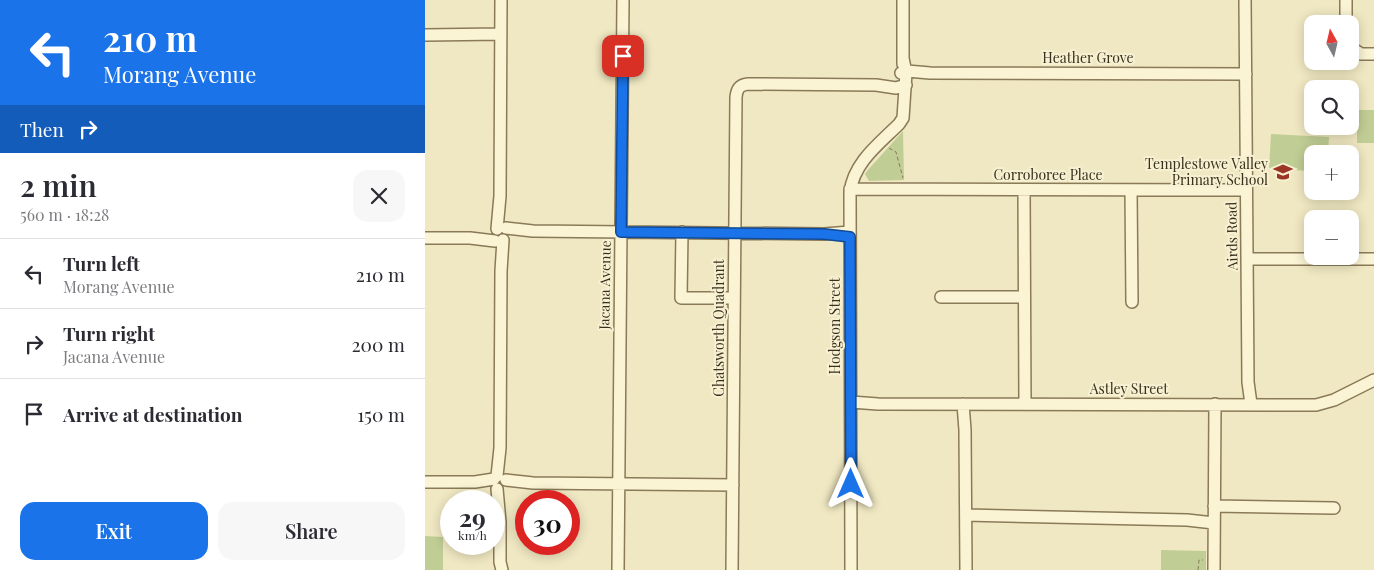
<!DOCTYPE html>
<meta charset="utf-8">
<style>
:root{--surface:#fff;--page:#f7f7f7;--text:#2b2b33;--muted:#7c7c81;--line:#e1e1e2;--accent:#1a73e8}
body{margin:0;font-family:"Playfair Display",serif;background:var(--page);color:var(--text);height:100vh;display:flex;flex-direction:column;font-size:19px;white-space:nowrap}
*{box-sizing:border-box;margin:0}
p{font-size:16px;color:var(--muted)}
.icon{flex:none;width:28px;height:28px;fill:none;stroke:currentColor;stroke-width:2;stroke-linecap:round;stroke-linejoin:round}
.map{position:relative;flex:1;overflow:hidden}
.side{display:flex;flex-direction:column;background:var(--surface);width:425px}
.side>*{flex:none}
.hud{background:#1a73e8;color:#fff;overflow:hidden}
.needle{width:32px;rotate:352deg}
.tools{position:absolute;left:879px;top:15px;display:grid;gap:10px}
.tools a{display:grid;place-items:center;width:55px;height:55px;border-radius:10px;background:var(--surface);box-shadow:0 2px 12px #0003;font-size:25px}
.speed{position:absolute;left:15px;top:490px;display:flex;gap:10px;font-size:25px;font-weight:700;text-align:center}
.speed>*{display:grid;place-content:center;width:65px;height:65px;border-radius:50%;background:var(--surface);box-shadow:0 2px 12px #0003;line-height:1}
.speed small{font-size:12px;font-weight:400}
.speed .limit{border:8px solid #d22;background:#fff;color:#111}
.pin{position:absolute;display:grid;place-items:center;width:42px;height:42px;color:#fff;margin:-21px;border-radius:10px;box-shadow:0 2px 8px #0006}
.me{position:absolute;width:55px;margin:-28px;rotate:0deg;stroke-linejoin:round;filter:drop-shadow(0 0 4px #0008)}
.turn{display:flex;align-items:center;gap:18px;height:105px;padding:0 20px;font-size:22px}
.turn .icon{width:65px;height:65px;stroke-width:2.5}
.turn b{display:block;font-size:35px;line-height:42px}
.then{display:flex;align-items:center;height:48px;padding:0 20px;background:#0003;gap:10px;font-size:19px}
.round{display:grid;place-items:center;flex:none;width:52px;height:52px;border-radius:15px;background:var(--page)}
.head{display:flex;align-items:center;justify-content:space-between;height:85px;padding:0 20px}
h1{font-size:30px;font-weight:600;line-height:38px}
.cta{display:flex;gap:10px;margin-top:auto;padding:10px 20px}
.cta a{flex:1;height:58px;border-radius:15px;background:var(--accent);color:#fff;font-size:20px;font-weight:600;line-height:58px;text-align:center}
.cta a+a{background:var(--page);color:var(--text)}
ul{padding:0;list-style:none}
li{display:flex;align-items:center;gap:15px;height:70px;padding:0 20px;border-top:1px solid var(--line)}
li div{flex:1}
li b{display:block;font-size:19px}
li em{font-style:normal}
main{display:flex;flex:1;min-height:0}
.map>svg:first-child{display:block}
.green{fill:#c0ce95}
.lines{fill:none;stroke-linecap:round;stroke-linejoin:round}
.minor-casing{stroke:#8a7a58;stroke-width:14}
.path{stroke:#8a7a58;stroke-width:1;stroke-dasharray:4 2.5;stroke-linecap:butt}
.minor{stroke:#faf4d5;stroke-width:11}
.route-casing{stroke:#114b97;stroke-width:12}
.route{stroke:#1a73e8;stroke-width:9}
.labels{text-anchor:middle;stroke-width:4;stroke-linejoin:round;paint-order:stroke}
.street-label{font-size:14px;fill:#392f1d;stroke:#f7f1d2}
.poi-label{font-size:14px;fill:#392f1d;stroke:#f7f1d2;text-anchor:end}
</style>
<main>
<section class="side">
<div class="hud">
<div class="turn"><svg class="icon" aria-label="left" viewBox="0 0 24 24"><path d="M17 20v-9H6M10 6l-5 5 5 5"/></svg><div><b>210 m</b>Morang Avenue</div></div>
<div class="then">Then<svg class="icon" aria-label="right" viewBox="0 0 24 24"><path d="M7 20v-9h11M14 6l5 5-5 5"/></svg></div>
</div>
<div class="head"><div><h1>2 min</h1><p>560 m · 18:28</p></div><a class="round"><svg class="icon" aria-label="close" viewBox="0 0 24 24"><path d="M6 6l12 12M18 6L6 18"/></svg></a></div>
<ul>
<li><svg class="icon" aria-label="left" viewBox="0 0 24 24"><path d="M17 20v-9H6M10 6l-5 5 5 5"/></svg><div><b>Turn left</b><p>Morang Avenue</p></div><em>210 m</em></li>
<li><svg class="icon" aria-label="right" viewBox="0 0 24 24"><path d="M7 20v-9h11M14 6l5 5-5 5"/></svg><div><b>Turn right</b><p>Jacana Avenue</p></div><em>200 m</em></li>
<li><svg class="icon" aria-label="arrive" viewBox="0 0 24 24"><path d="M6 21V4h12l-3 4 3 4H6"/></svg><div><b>Arrive at destination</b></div><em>150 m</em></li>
</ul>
<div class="cta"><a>Exit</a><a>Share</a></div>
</section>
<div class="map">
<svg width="949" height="570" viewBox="0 0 949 570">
<rect width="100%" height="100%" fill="#f0e8c2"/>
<path class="green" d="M932,110h17v33h-17z
M478,131l1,49 -35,1 -4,-7 2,-3z
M846,134l58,3 -1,17h-15l-1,17 -43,-2z
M0,536l18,1v33h-18z
M736,550l45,1v19h-45z"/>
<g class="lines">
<g class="minor-casing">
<path id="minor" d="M820,0l3,382 3,22
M921,0v24
M0,35l76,-1
M925,47l11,7h13
M478,64v-64
M476,73l6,-2 23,2 316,1
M425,189l396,1
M599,190l1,214
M706,190l1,112
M81,228l27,3 291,3 26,-2
M72,229l3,-33 1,-196
M257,232l-1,66h53
M0,238h45l25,3
M822,259h127
M516,297h83
M426,402l27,2 438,1 18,-5 40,-20
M538,404l2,26 1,140
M72,476l3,-28 1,-177 2,-31
M81,480l27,3 200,2
M0,482h50l19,-3
M72,489l3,33v40l2,8
M789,506l120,2
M541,515l221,5 27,3
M193,570l5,-570
M307,570l4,-473c1,-8 3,-12 12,-13l128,1 20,3 10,-3
M426,570l-1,-378c4,-30 29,-48 49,-68l4,-6 3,-45 -3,-15
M789,570l1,-166"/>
</g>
<path class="path" d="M464,148l7,4 7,26
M773,570l1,-10h4"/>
<use href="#minor" class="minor"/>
</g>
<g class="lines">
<g class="route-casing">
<path id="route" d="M198,56l-2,176 203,2 26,3 1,247"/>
</g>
<use href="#route" class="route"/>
</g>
<defs>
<g id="school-bare" transform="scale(1.5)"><path d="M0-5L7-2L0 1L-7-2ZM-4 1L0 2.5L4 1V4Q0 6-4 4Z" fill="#9b3626" stroke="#f7f1d2" stroke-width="2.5" paint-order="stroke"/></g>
</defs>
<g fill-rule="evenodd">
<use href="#school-bare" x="858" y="172"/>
</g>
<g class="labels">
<g class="street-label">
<text x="663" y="63">Heather Grove</text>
<text x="623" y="180">Corroboree Place</text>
<text transform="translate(807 236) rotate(-91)" y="5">Airds Road</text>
<text transform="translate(180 285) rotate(-89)" y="5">Jacana Avenue</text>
<text transform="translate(410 326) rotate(-90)" y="5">Hodgson Street</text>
<text transform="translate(294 328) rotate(-90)" y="5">Chatsworth Quadrant</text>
<text x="704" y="394">Astley Street</text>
</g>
<g class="poi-label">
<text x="843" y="169">Templestowe Valley<tspan x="843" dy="16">Primary School</tspan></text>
</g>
</g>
</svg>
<div class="tools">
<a><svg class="needle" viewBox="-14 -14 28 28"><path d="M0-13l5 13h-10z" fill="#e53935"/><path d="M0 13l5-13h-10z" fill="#7c7c81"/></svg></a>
<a><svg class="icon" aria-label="search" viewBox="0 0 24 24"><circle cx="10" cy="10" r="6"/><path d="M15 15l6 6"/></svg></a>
<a>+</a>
<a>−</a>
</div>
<div class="speed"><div>29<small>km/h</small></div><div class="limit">30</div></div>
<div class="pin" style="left:198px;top:56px;background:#d93025"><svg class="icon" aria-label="arrive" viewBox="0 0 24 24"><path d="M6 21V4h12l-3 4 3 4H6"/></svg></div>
<svg class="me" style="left:426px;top:484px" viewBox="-20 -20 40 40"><path d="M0-17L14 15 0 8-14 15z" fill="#1a73e8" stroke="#fff" stroke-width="4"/></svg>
</div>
</main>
